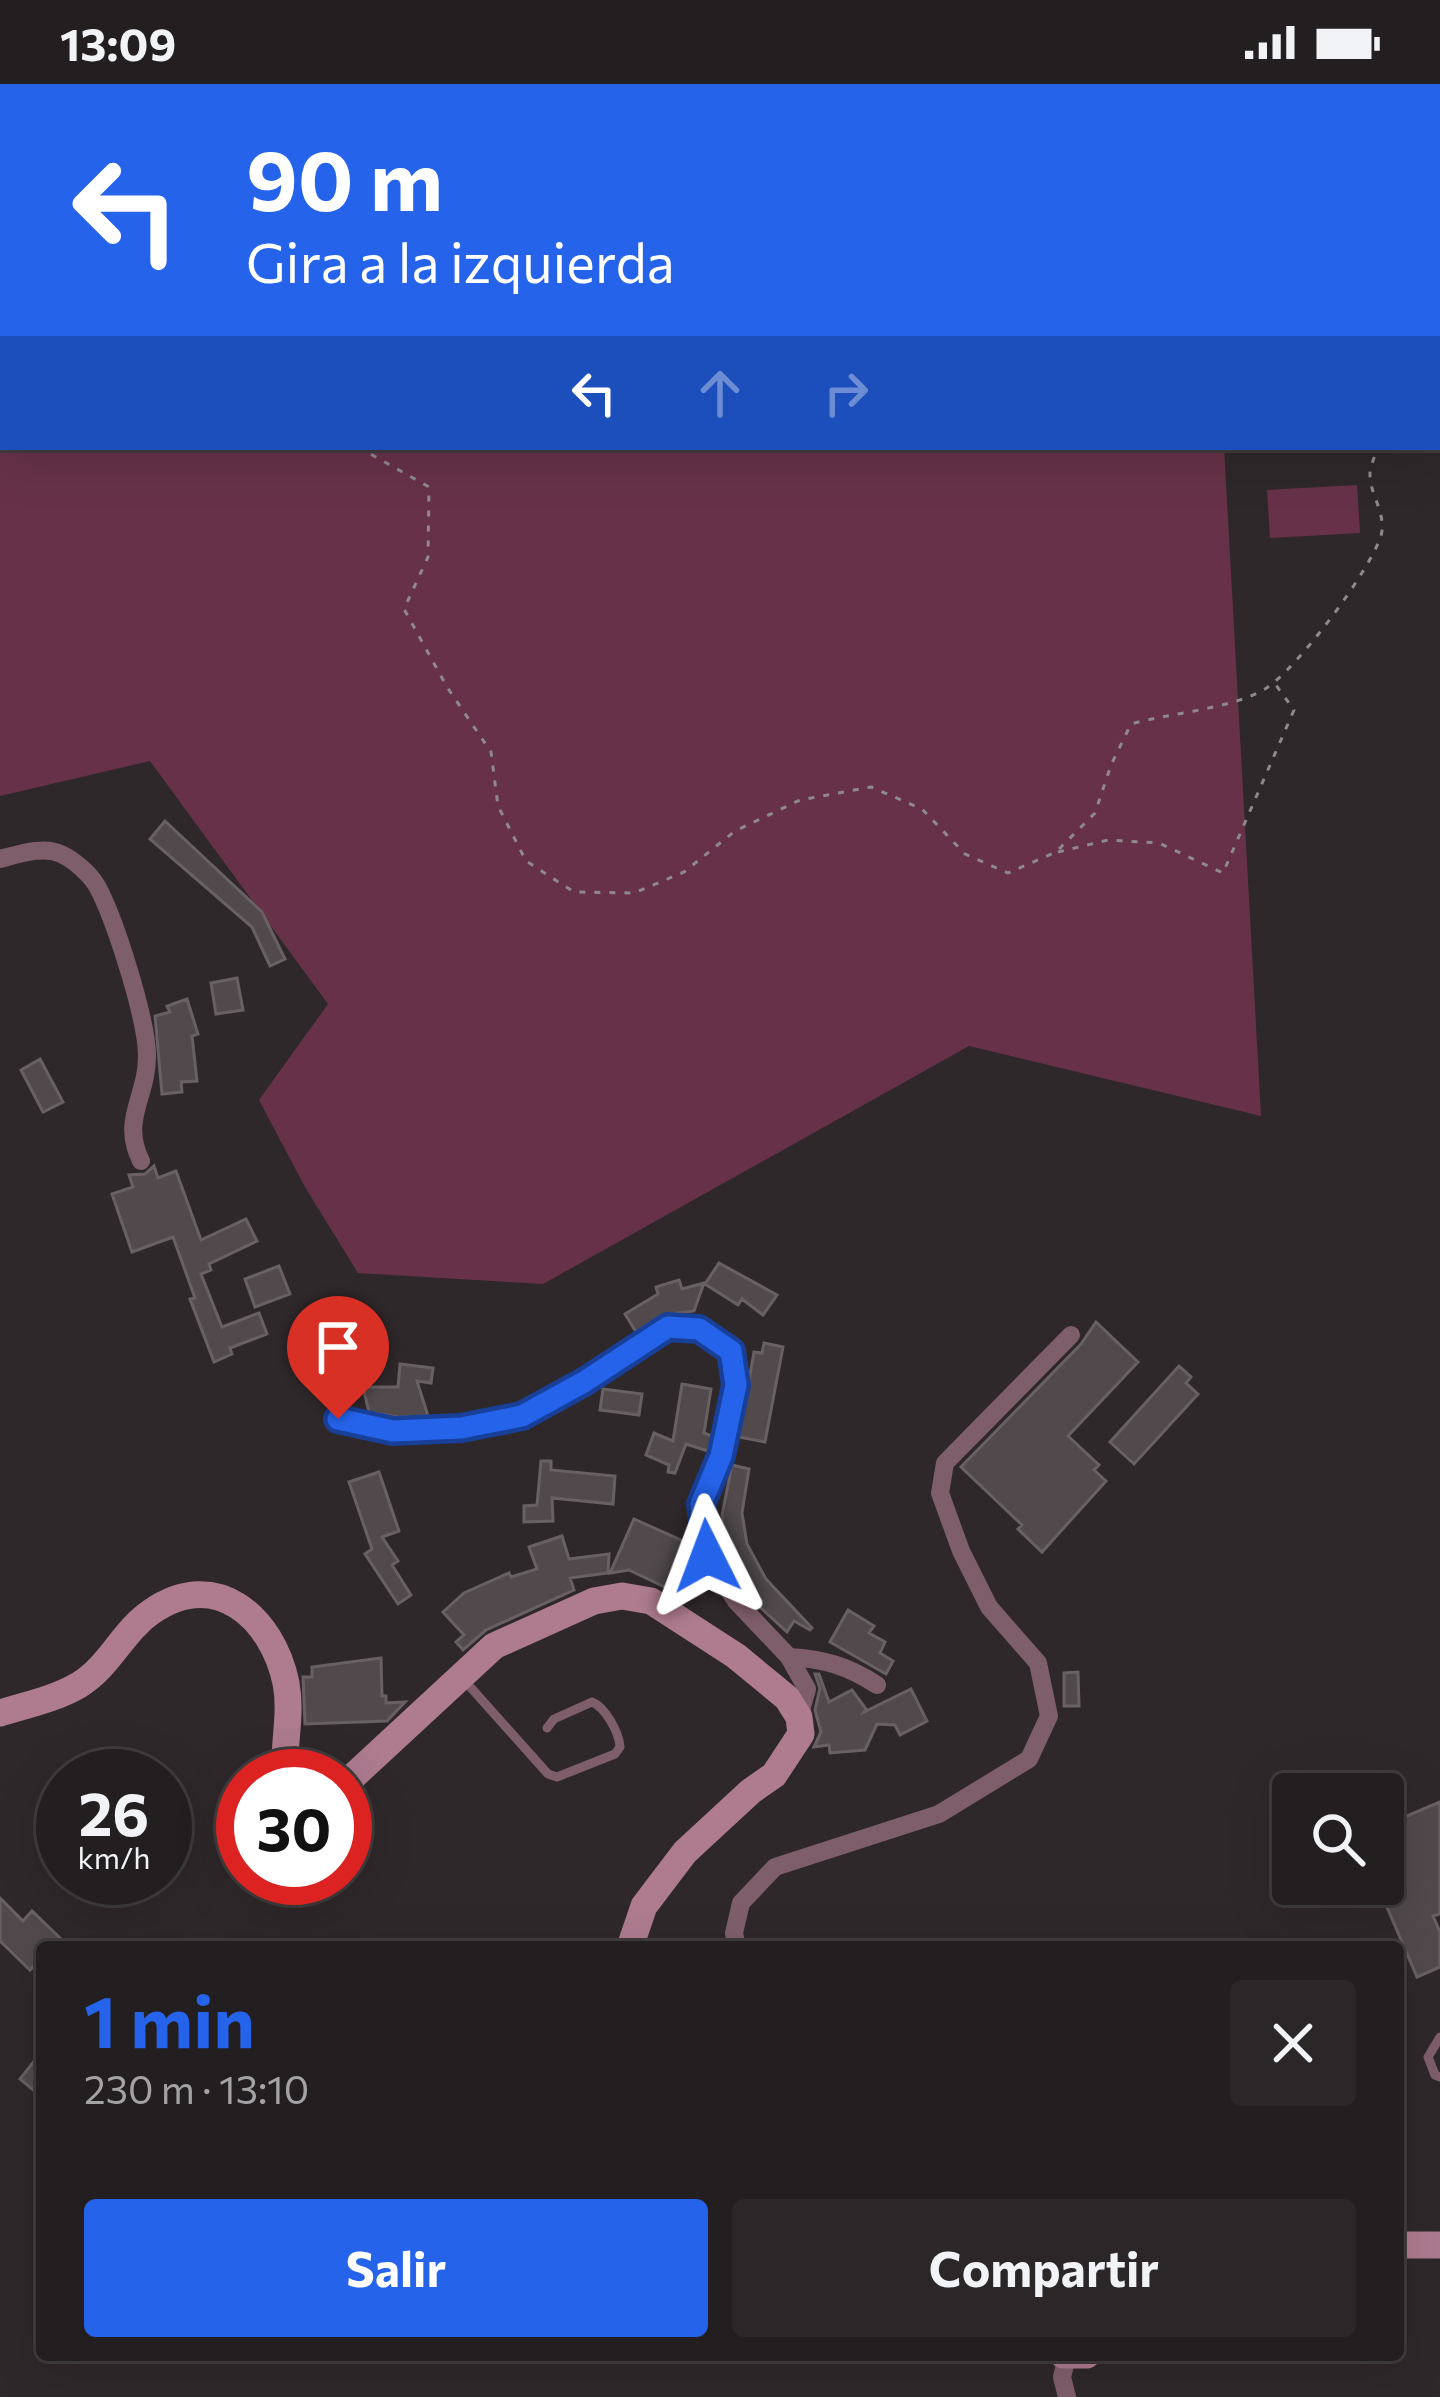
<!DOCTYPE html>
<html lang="es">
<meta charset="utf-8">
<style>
:root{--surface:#231e20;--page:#2b2729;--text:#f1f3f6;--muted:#a3a2a5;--line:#403c3e;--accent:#2563eb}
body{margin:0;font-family:Commissioner,sans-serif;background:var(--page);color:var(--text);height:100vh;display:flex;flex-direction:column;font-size:45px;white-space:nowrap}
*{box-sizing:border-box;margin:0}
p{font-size:39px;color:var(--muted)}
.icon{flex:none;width:66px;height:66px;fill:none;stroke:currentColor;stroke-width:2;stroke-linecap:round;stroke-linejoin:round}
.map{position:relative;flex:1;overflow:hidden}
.drawer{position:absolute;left:36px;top:1857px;width:1368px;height:420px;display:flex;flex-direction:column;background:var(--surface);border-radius:12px;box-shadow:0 12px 48px #0002,0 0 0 3px var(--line)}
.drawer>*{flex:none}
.top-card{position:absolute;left:0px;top:0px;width:1440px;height:366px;box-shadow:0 12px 48px #0002,0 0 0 3px var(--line);background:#2563eb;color:#fff;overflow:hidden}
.tools{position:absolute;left:1272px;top:1689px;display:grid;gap:24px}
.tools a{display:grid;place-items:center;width:132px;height:132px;border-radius:12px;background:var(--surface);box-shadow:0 12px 48px #0002,0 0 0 3px var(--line);font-size:60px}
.speed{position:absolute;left:36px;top:1665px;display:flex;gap:24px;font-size:60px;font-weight:700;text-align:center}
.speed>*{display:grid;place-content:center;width:156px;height:156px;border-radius:50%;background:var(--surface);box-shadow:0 12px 48px #0002,0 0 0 3px var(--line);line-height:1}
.speed small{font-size:30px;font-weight:400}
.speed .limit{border:18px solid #d22;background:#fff;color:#111}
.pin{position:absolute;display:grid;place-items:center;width:102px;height:102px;color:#fff;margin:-123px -51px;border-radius:50% 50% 50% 0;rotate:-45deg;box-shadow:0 0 12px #0007}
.pin .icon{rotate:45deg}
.me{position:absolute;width:132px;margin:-66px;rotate:357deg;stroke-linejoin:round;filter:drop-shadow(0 0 9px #0008)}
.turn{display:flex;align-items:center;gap:42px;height:252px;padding:0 48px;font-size:54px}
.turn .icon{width:156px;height:156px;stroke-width:2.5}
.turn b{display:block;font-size:84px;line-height:102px}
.lanes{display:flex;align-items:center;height:114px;padding:0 48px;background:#0003;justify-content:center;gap:60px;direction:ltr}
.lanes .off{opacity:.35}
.round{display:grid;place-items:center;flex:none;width:126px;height:126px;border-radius:12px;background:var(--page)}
.summary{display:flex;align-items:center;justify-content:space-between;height:204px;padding:0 48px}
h1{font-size:72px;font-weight:700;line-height:90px;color:var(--accent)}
.cta{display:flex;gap:24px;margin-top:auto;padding:24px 48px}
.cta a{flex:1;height:138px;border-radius:12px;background:var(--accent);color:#fff;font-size:48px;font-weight:700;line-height:138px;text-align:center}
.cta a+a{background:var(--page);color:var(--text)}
.status{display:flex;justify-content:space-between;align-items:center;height:84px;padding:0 60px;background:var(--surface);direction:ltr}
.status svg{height:33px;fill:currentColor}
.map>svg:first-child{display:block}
.green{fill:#673249}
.building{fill:#51494c;stroke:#686063;stroke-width:3}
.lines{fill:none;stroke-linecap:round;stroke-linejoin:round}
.path{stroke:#8f898b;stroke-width:3;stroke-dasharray:6 9;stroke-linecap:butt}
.lane{stroke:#7f5e6b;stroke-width:9}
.street{stroke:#7f5e6b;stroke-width:18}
.secondary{stroke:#ae7b8f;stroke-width:27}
.route-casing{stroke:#184099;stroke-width:30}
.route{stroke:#2563eb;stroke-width:21}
</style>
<div class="status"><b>13:09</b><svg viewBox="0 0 49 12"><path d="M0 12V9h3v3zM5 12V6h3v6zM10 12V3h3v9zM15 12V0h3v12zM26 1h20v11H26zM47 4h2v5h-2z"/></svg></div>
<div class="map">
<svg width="1440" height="2313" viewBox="0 0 1440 2313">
<rect width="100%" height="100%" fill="#2f282a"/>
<path class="green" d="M0,0h1203v3h-1200v360h1221l37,669 -292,-70 -426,238 -185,-11 -53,-86 -46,-87 69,-96 -178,-243 -150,35z
M1357,401l3,48 -90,5 -3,-48z"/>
<path class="building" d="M165,737l97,91 23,47 -15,7 -18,-39 -102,-88z
M237,894l6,32 -27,4 -5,-31z
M187,915l11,35 -6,2 5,45 -16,1 1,10 -20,2 -7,-78 15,-4 -3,-6z
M40,975l23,43 -20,10 -22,-42z
M154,1082l4,12 18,-7 25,69 45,-21 11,22 -48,23 2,6 -10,4 21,53 37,-14 8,21 -37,14 2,6 -18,8 -24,-63 5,-1 -22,-61 -41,15 -20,-58 21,-7 -4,-12 16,-1z
M719,1179l58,32 -14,20 -21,-16 -4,6 -33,-21z
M279,1182l11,28 -35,13 -10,-28z
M679,1196l3,9 22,-6 -10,28 -32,4 -26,17 -11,-18 33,-20 -2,-7z
M1096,1238l42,40 -70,74 31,29 -5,5 12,11 -64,71 -24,-23 4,-4 -61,-58 120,-123z
M764,1259l19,4 -18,95 -26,-5 15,-85 8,1z
M400,1280l33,4 -2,15 -14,-2 11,35 -29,1 -30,-5 -6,-25h35z
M1179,1282l12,11 -5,6 12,11 -64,70 -24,-22z
M682,1300l29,5 -7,44 8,3 -4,15 -22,-7 -11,29 -7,-1 1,-7 -23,-10 8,-22 19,8z
M603,1305l39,5 -3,21 -39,-5z
M541,1377h10v9l64,6 -2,28 -61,-6 1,23 -29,1v-16l13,-1z
M732,1381l17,4 -7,44 5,31 19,35 46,49 -2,2 -16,-9 -7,11 -26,-24 -37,-60 -2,-33z
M379,1388l20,59 -17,6 16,24 -6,4 19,30 -13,9 -33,-50 7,-5 -23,-67z
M634,1435l58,26 -21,45 -42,-20 -19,3z
M562,1452l7,23 40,-5 -1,19 -38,5 4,12 -88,40 -23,20 -7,-8 8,-7 -21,-23 21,-19 45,-20 2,4 26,-8 -8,-22z
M848,1526l26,16 -5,7 16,9 -5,11 13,8 -7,13 -56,-32z
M381,1574l1,38h4v7l19,-1 -18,19 -82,3 -2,-47h9v-10z
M1078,1588l1,34h-15v-33z
M815,1590h4l10,28 23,-12 14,19 -2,3 47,-23 16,32 -27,14 -5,-10 -18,-1 -12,26 -35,3 -1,-8 -15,2 7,-15 -6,-22 5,-22z
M1440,1718v112l-7,2 7,16v35l-23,10 -40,-93h6v-58z
M0,1814l23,23 9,-10 28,27 -9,9h-9v10l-12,13 -30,-29z
M42,1967v46l-22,-18z"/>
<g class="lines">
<path class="path" d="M0,246h3
M1437,341l3,1
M358,363l71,40 -1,70 -24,52 43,78 44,65 7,54 28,55 48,31 60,1 50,-21 51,-41 65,-31 71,-13 51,22 43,45 43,19 48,-21 39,-39 16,-48 20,-41c39,-11 100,-15 134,-35 32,-20 104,-117 116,-153 6,-23 -12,-42 -11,-63 0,-7 6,-19 8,-26
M1058,768l50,-12 51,3 64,30 71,-163 -21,-29"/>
<path class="lane" d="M1422,3l1,-3
M1437,283l3,1
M464,1596l84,94 9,3 58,-23 5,-7c-1,-15 -15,-40 -28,-45l-38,17 -7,9
M1440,1953l-12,20 7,18 5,2"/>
<path class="street" d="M0,775c19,-5 45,-14 63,-4 12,6 27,19 34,31 18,33 49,131 50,168 1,43 -27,65 -6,107
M338,1335l55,12 68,-3 61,-12 62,-34 84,-55 31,2 32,22 5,34 -15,71 -19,48 5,52 29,45 53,56 18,32 -8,28
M789,1573c35,2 59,9 88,28
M737,1863l-3,-14 7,-30 34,-36 164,-53 90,-55 20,-43 -11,-53 -49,-56 -28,-56 -21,-58 5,-30 126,-128
M1067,2313l-5,-20 5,-20"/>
<path class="secondary" d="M0,1629c27,-8 55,-14 79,-28 31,-19 43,-53 72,-73 65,-45 121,5 135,71 6,31 -3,62 -1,93
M345,1700l149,-138 100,-45 28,-5 29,5 85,55 51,42 12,19 2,17 -27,41 -23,16 -66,61 -41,54 -14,41
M1398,2161h42
M1063,2271h24"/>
</g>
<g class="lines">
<g class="route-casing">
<path id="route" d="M338,1335l55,12 68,-3 61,-12 62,-34 84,-55 31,2 32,22 5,34 -15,71 -20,48 6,52"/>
</g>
<use href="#route" class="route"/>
</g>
</svg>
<div class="tools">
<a><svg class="icon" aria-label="search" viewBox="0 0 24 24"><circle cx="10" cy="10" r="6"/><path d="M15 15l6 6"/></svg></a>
</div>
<div class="speed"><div>26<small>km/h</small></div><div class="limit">30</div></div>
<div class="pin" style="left:338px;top:1335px;background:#d93025"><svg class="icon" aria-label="arrive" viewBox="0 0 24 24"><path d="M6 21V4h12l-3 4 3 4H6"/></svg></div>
<svg class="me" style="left:707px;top:1472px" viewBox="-20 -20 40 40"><path d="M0-17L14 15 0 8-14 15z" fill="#2563eb" stroke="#fff" stroke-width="4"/></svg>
<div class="top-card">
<div class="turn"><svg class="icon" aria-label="left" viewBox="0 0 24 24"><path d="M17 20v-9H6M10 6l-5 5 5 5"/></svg><div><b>90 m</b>Gira a la izquierda</div></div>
<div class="lanes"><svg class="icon" aria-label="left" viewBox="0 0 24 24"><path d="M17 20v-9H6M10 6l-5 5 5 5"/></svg><svg class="icon off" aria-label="ahead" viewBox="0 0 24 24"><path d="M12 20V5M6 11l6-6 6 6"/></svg><svg class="icon off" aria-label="right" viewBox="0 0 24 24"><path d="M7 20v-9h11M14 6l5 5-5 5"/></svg></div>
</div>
<section class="drawer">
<div class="summary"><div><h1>1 min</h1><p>230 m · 13:10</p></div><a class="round"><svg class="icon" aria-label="close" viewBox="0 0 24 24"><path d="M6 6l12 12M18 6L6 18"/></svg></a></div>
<div class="cta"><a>Salir</a><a>Compartir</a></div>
</section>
</div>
